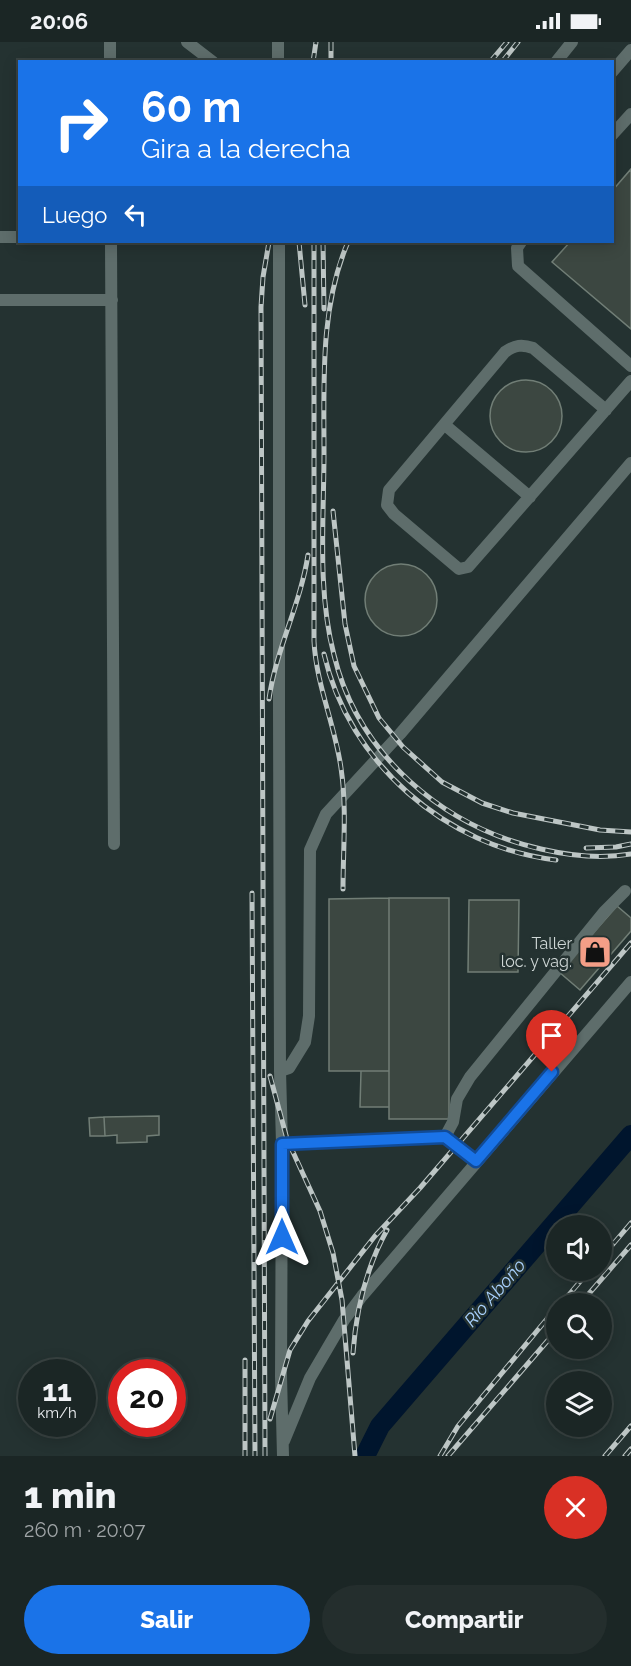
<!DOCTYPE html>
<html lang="es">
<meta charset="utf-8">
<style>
:root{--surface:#1b2625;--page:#242e2d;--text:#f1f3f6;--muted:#a0a5a7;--line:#394342;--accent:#1a73e8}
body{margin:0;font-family:Raleway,sans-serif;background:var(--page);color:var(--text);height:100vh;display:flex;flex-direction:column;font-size:22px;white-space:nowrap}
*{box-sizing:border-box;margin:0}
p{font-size:20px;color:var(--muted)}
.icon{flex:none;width:33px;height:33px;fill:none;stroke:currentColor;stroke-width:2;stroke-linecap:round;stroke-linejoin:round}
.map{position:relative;height:1414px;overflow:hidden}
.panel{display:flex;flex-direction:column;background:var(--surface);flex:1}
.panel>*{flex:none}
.top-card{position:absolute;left:18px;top:18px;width:596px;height:183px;border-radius:0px;box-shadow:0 3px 15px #0003,0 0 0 2px var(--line);background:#1a73e8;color:#fff;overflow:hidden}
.tools{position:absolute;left:546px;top:1173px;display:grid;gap:12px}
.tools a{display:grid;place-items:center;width:66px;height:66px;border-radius:50%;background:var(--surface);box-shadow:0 3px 15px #0003,0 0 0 2px var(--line);font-size:30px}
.speed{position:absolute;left:18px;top:1317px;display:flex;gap:12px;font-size:30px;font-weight:700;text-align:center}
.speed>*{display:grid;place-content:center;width:78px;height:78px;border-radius:50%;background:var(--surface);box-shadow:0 3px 15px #0003,0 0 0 2px var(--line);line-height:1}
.speed small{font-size:15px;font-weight:400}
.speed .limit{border:9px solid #d22;background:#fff;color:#111}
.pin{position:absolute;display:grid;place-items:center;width:51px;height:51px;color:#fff;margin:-62px -26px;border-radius:50% 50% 50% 0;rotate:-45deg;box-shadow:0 0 6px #0007}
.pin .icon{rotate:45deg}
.me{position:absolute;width:66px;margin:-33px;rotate:0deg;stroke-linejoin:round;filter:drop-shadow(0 0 4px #0008)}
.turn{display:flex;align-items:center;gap:21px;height:126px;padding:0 24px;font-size:27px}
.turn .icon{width:78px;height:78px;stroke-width:2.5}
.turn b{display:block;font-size:42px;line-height:51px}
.then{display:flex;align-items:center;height:57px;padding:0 24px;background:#0003;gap:12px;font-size:22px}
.round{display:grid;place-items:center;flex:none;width:63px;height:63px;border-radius:32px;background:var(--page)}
.head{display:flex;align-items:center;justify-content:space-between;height:102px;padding:0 24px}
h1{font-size:36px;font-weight:800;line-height:45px}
.button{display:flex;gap:12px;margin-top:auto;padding:12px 24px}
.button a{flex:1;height:69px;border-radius:36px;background:var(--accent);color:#fff;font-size:24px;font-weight:800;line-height:69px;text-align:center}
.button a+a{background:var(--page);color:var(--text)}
.status{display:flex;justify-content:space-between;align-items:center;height:42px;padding:0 30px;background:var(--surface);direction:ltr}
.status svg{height:16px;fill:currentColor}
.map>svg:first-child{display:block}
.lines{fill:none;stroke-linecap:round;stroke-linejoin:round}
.river{stroke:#00152d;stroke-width:20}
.building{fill:#3c4741;stroke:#717e76;stroke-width:1.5}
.minor{stroke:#5e6d6b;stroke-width:12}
.rail-casing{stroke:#bdc6c5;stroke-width:5}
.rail{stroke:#243231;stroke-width:3;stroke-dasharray:9;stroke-linecap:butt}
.route-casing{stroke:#114b97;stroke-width:15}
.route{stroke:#1a73e8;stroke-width:10}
.labels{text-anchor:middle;stroke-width:5;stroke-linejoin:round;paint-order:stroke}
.poi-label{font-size:16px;fill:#cfd7d6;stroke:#243231;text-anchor:end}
.water-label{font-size:18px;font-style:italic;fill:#a8d0fc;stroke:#243231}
</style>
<div class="status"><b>20:06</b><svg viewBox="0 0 49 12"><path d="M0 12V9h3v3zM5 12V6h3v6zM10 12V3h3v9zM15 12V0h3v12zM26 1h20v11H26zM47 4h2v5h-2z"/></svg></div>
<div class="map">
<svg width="631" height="1414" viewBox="0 0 631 1414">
<rect width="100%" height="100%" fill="#243231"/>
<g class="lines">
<path class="river" d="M365,1414l15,-30 251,-291"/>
</g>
<path class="building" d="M631,127v160l-79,-67 18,-20h42v-51z
M490 374a36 36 0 1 1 72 0a36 36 0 1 1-72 0Z
M365 558a36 36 0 1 1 72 0a36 36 0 1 1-72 0Z
M389,856v173h-60v-172z
M389,856h60v221h-60z
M469,858h50l-1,72h-50z
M617,864l14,12v13l-51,59 -21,-18z
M361,1029h28v36h-29z
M159,1074v19l-12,1v6l-30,1v-8l-12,1 -1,-19z
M104,1075l1,19h-15l-1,-18z"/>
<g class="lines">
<path class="minor" d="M110,0v20
M187,0l26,20
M278,0v20
M556,20l16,-20
M612,30l19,-22
M612,93l19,-21
M0,195h20
M111,200l3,602
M279,200v467l1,362 2,73 -1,232 2,80
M521,200l-4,6 1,18 113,100
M0,258h112
M606,368l-73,-62c-11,-4 -18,-3 -28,4l-116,138 -2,15 7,9 65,55 9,-2c55,-62 109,-124 163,-186
M445,383l85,72
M280,1029l9,-3 16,-26 4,-26 1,-166 16,-36 74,-80 231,-271
M445,1095l8,-15 4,-23 13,-22 134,-165 21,-21
M282,1102l163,-7 31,24
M284,1399l26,-63 34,-58 18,-24 269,-314"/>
<g class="rail-casing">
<path id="rail" d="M331,0v20
M313,20l3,-20
M490,20l17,-20
M502,20l16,-20
M299,200l6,63
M314,200v399c2,43 21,84 27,127 6,40 2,81 2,121
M323,200l1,67
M348,200c-28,65 -24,140 -24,210 0,67 -7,138 10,203 24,100 109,172 207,194 30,7 60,10 90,5
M333,469l12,113 9,42 25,52 24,29 39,35 40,21 31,10 87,17 31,2
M324,612c25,109 122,193 232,206
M269,657c7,-50 31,-93 39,-144
M586,806l30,-1 15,-3
M252,851l3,563
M270,1034l17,63 33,72 13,42 9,47 13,156
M602,1215l29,-34
M561,1262l29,-34
M580,1262l51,-59
M353,1311c3,-42 13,-85 34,-123
M245,1318v96
M270,1377l20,-69 18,-29 67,-85 45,-48 211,-245
M265,1414l-4,-1149 2,-30 6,-35
M440,1414l18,-30 98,-118
M448,1414l108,-125
M605,1414l26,-30
M625,1414l6,-7"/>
</g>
<use href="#rail" class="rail"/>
</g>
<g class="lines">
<g class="route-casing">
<path id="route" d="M282,1195v-93l163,-7 31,24 76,-89"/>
</g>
<use href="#route" class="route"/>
</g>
<defs>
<g id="shop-square" transform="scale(1.725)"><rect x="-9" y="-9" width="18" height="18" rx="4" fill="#f49e87" stroke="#243231"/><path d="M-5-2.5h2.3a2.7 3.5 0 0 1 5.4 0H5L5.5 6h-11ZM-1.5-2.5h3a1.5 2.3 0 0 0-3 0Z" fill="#111"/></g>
</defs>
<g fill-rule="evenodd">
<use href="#shop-square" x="595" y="910"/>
</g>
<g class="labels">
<g class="poi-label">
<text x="572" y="907">Taller<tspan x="572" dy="18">loc. y vag.</tspan></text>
</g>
<g class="water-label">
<text transform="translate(495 1251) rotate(-49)" y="6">Rio Aboño</text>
</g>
</g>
</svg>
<div class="tools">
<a><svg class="icon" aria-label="sound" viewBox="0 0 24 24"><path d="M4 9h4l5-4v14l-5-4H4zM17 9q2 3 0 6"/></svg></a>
<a><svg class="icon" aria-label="search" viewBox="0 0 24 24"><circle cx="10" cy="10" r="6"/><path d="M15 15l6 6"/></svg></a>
<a><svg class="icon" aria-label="layers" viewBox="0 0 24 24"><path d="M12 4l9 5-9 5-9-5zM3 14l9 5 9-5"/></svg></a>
</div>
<div class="speed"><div>11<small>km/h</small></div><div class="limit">20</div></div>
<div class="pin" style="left:552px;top:1030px;background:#d93025"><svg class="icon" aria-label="arrive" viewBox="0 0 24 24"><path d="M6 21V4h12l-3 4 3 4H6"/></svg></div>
<svg class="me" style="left:282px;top:1195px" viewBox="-20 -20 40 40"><path d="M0-17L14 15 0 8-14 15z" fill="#1a73e8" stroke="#fff" stroke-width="4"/></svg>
<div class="top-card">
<div class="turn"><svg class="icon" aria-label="right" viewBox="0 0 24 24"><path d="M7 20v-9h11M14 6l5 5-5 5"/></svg><div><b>60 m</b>Gira a la derecha</div></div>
<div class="then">Luego<svg class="icon" aria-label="left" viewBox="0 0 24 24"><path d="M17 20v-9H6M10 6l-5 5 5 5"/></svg></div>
</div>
</div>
<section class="panel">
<div class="head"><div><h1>1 min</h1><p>260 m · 20:07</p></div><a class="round" style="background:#d93025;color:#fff"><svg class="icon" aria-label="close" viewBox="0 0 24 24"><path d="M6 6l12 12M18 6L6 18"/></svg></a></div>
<div class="button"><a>Salir</a><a>Compartir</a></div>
</section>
